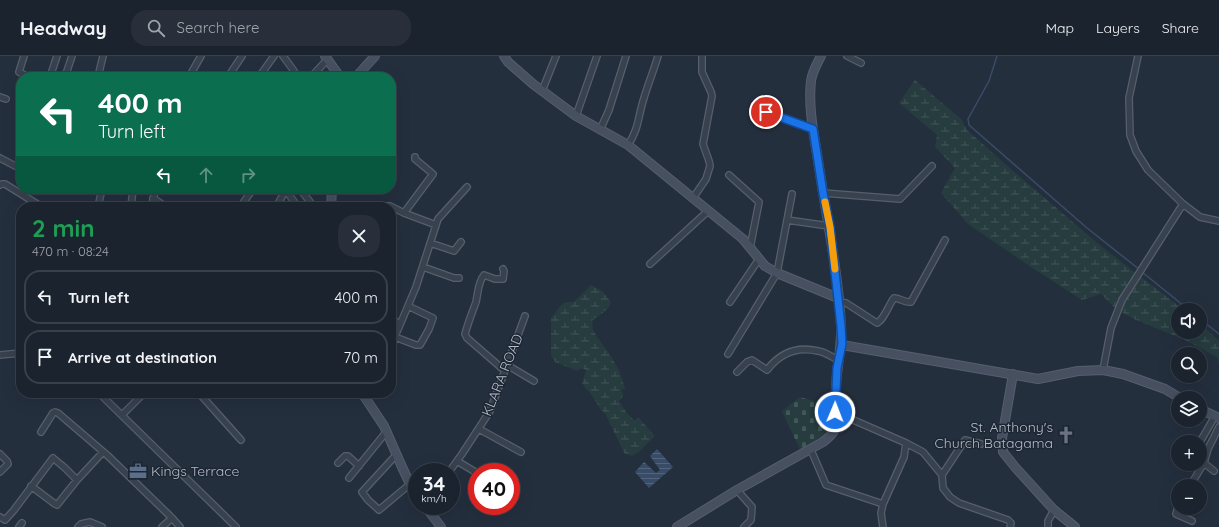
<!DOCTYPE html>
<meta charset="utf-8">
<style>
:root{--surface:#1b232e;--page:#282f3a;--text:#f1f3f6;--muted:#a0a4aa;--line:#39404a}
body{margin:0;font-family:Quicksand,sans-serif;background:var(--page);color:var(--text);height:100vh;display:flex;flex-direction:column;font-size:15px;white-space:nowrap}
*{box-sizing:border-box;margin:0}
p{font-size:13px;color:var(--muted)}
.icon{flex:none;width:22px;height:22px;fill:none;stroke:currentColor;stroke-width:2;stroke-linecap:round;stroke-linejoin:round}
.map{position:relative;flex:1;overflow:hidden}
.drawer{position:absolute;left:16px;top:146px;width:380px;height:196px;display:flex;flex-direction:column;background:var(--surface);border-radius:16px;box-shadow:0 4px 16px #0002,0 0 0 1px var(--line)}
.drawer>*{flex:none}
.guide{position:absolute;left:16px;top:16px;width:380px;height:122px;border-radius:16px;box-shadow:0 4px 16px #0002,0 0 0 1px var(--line);background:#0b6e4f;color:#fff;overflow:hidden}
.fabs{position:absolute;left:1171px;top:247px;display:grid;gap:8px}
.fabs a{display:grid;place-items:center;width:36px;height:36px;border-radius:50%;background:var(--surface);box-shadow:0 4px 16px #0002,0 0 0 1px var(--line);font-size:20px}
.speed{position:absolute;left:408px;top:407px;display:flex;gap:8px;font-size:20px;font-weight:700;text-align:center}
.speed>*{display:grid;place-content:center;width:52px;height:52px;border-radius:50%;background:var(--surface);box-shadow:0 4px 16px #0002,0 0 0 1px var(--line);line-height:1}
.speed small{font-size:10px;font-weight:400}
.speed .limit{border:6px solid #d22;background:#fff;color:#111}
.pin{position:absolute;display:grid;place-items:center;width:34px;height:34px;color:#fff;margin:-17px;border:2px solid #fff;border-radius:50%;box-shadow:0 1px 4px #0007}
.me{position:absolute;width:44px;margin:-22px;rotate:1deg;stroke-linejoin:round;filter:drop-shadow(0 0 3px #0008)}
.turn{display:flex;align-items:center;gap:14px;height:84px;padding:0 16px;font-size:18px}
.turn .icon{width:52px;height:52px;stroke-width:2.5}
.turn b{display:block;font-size:28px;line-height:34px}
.lanes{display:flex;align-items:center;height:38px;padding:0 16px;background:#0003;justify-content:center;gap:20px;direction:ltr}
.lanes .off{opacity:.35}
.round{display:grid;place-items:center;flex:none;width:42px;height:42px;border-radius:16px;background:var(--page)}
.summary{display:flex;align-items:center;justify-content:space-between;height:68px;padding:0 16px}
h1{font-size:24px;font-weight:700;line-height:30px;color:#1e9e55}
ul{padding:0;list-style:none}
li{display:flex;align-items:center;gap:12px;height:54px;margin:0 8px 6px;padding:0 8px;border:2px solid var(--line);border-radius:16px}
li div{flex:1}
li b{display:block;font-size:15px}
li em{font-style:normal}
header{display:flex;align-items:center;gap:24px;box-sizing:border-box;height:56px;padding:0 20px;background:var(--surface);border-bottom:1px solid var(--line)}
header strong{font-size:19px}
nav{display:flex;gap:22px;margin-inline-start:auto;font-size:14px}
.search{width:280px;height:36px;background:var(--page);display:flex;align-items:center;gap:10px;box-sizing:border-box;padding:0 14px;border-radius:16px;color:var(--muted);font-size:15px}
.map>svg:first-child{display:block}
.wetland{fill:url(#wetland-marsh)}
.cemetery{fill:url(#cemetery-stones)}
.water{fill:url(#water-rules)}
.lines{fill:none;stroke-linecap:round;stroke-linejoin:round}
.stream{stroke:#394c67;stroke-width:1.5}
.street-casing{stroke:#565f6c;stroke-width:8}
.secondary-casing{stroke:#565f6c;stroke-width:10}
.street{stroke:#38414e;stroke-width:5.5}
.secondary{stroke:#465061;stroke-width:8}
.route-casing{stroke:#114b97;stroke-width:10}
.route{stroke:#1a73e8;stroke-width:7}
.slow{stroke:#f59e0b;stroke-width:7}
.labels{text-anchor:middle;stroke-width:3;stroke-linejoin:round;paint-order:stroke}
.street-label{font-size:14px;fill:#b4bcc9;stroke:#1d2633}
.poi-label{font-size:14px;fill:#b4bcc9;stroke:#1d2633;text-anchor:end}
</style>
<header>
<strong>Headway</strong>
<div class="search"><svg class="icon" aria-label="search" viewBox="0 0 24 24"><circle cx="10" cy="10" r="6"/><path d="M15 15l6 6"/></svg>Search here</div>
<nav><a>Map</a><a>Layers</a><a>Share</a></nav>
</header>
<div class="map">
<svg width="1219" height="471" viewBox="0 0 1219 471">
<defs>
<pattern id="wetland-marsh" width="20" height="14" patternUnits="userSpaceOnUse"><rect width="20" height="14" fill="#263c3f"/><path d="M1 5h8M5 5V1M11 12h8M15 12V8" fill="none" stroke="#435659"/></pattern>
<pattern id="cemetery-stones" width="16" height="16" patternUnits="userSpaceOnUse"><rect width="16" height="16" fill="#263c3f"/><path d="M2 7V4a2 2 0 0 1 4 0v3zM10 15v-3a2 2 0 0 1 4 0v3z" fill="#435659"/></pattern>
<pattern id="water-rules" width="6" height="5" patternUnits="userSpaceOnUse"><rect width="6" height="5" fill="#394c67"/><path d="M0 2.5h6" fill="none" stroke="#53647b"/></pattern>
</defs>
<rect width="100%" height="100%" fill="#242f3e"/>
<path class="wetland" d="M915,24l46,39 6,11 45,40 90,77 82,63h-6v22h22v-9l19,18v22l-2,-6 -30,-16 -53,-22 -18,-10 -15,-15 -19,6 -51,-33 -63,-43 -27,-31 14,-25 -20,-21 2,-12 -38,-32z
M591,229l11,6 9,11c-1,8 -13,13 -19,19l1,9 4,7 12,16 10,17 6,18 -4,3 2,3 -1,4 -3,3 7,11 8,8 5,-2 16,18 -16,16 -7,4 -8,-3 -19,-40c-7,-5 -9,-12 -14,-19 -3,-4 -6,-6 -9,-11l4,-13 -4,-2 -5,3 -22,-9 -4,-7v-37l12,-15 5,-1h6z"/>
<path class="cemetery" d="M800,341l31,9 -3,25 -10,10 -17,11 -19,-41z"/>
<path class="water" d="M657,393l16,18 -24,21 -14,-16 9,-10 12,11 4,-3 -10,-14z"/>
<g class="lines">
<path class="stream" d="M997,0l-8,25 -21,38 1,6 118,103 53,42
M1142,216l47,38
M1200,263l19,15"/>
<g class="street-casing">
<path id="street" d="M24,0l-5,16 9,5
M283,0l11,15
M847,0l14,7
M1138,0l-9,42 1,37 6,16 12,19 35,34 17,13 19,4
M50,21l7,-21
M65,21l7,-21
M98,21l5,-21
M189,21l12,-21
M228,21l14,-21
M259,21l15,-21
M311,21l17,-18
M542,35l14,-35
M0,41l6,2
M755,52l58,21
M576,60l21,-60
M600,74l9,-20 17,-54
M628,89c11,-16 10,-29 16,-47 4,-14 10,-28 14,-42
M415,101v2l18,15 -29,39 32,12
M0,102l19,10 2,-2
M729,119l30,27 -9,46
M0,129l2,-1h3l37,23
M300,133l14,18
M823,137l77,6 32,-33
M153,142l13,9
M693,142l13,-19 4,-13 -1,-5 -6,-17 9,-48 -1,-4 -9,-20v-16
M279,146l6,-11 2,1 11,15
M98,151l4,-18
M131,151l2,-18
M151,151l5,-18
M240,151l13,-18
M385,151l1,-1h4l14,7
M787,164l42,6
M430,187l24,8 7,-9
M650,208l58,-53
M423,211l31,11h5
M503,213l1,2 -1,8h-8l-11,-4c-6,7 -6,18 -8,27 -4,11 -8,21 -11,32l2,4 38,33
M730,246l29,-43
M839,246l7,1 31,20c7,-3 12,-19 17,-25 6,0 11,5 17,4l34,-62
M391,263l9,5
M395,281l21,8h4l9,-16 4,-11 -25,-12
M391,290l25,-59 22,-68 29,-32
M728,298l49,-81 15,-79
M0,299l21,-2
M507,309l27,16
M1103,314l8,-42 11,-28 61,-96
M737,316l10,-10 5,-2 15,10c13,-17 30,-24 51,-19 7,1 14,6 20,9
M99,337l137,134
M199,337l42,47
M835,356l71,31 -2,14 -21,47 -2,9 2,14
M122,359l22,-22
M479,373l42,23
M41,376l12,-19 2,-1 3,1 49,42 60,58 5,5 -10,9
M1200,386l15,-26
M906,387l17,9 19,23 1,13 7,9 9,6 49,17 3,3 -1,4
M811,394l15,35 57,19
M0,398l7,7 1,3 -8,8
M397,398l-35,38 6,8 11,10 31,-26
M457,405l20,12
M338,407l7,-7h3l11,10
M1204,407l10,8
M449,416l13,-18 28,-43 35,-95
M942,419l23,-35 16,4
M349,422l38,-47
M31,430l24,18 2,1 20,-25
M1190,430l14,-23 4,-14 11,-22
M737,434l15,17 -1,13 -7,7
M1178,450l-2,8 16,7
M0,461l5,3 9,-10 39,-52 12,10 12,12 26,-28
M172,462l8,9
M19,471l3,-4
M78,471l3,-3 9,-2 12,5
M1048,471v-6l6,-11"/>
</g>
<g class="secondary-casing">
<path id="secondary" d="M325,0l15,21
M504,0l4,6 25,22 43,32 52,29 115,94 22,27 12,7 61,25
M356,21l19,-21
M331,151l1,-18
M842,289l196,34 40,-8 25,-1 20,4 42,15 15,9
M1013,318l-11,64 1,14 12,15 39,43 21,17
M362,337l22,33 18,41 8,17 7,9
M1200,353l19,9
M425,450l16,21
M677,471l60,-37 86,-48c4,-3 8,-6 11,-11 4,-8 1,-34 2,-45 1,-20 6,-40 5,-60 -3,-56 -15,-111 -23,-166 -4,-25 -10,-53 -7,-79 1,-9 6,-17 10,-25"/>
</g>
<use href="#street" class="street"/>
<use href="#secondary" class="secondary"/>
</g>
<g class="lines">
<g class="route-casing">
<path id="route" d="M766,56l47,17 10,64 7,34 11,99 1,18 -5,24 -2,44"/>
</g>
<use href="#route" class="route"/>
<path class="slow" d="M825,146l5,25 5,42"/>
</g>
<defs>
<g id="church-bare" transform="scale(1.38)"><path d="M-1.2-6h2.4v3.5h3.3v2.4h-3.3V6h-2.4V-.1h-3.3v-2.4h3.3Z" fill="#6b7280" stroke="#1d2633" stroke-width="2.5" paint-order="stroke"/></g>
<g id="office-bare" transform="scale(1.38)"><path d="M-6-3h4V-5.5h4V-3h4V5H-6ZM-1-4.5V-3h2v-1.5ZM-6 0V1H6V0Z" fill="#5c6f8a" stroke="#1d2633" stroke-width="2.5" paint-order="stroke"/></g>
</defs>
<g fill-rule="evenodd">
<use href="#church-bare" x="1066" y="379"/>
<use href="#office-bare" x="138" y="415"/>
</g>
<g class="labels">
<g class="street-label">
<text transform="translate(502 319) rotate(-68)" y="5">KLARA ROAD</text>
</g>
<g class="poi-label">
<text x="1053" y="376">St. Anthony's<tspan x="1053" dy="16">Church Batagama</tspan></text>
<text x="151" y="420" text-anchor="start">Kings Terrace</text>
</g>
</g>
</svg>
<div class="fabs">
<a><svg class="icon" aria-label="sound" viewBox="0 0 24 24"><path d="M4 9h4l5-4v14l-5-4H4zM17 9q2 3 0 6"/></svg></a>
<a><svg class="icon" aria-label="search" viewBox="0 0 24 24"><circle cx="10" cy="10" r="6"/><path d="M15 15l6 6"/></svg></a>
<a><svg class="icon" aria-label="layers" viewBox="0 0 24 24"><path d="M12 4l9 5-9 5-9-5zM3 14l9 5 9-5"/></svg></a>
<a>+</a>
<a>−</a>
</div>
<div class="speed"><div>34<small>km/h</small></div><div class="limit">40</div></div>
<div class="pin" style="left:766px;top:56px;background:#d93025"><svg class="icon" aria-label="arrive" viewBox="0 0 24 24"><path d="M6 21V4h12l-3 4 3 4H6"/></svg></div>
<svg class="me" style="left:835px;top:356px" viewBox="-20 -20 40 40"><circle r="17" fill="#1a73e8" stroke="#fff" stroke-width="3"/><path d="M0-11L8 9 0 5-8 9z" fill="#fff"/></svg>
<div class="guide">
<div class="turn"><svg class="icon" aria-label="left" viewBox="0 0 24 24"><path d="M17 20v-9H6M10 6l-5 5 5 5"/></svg><div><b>400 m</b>Turn left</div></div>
<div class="lanes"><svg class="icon" aria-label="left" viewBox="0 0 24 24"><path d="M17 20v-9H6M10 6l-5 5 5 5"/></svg><svg class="icon off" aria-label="ahead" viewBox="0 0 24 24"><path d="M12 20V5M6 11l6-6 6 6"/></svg><svg class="icon off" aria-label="right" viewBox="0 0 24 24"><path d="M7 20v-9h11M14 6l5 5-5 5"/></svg></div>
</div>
<section class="drawer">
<div class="summary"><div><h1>2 min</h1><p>470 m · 08:24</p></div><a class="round"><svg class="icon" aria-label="close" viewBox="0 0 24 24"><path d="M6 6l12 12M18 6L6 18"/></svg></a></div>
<ul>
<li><svg class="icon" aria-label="left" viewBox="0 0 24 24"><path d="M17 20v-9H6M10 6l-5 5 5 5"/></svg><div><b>Turn left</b></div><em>400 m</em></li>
<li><svg class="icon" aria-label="arrive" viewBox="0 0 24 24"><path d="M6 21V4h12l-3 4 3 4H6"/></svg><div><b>Arrive at destination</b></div><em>70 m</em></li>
</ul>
</section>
</div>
